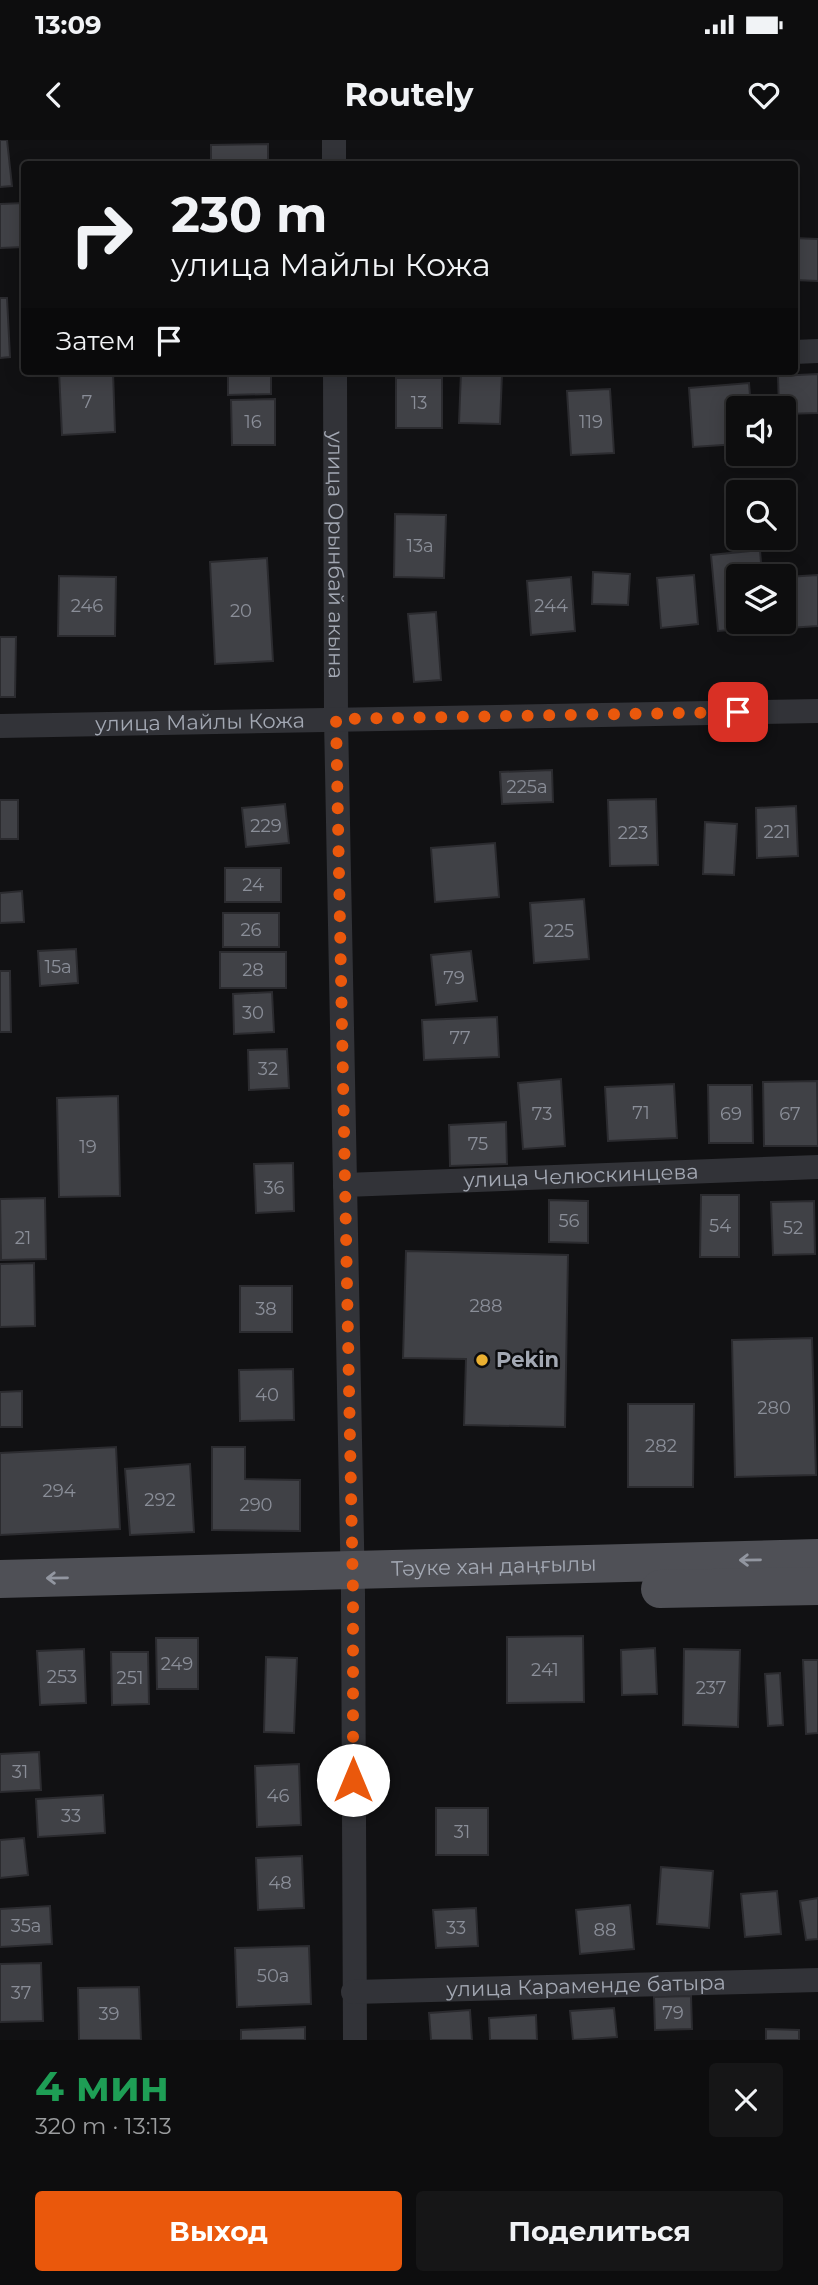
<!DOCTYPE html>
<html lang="ru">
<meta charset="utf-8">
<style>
:root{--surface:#0d0d0e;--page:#161617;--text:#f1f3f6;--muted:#9a9c9e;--line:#2d2d2e;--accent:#ea580c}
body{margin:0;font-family:Montserrat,sans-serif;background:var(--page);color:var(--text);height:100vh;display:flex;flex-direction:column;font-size:26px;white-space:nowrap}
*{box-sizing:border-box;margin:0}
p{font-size:23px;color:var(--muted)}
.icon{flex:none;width:38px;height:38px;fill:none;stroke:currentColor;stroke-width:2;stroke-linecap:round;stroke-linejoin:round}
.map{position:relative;height:1900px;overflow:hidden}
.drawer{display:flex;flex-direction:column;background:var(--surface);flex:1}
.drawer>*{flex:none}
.guide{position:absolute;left:21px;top:21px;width:777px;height:214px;border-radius:7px;box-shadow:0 4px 18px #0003,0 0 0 2px var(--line);background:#0d0d0e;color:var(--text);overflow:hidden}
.fabs{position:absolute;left:726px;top:256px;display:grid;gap:14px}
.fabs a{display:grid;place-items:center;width:70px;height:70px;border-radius:7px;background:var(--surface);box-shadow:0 4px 18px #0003,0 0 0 2px var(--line);font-size:35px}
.pin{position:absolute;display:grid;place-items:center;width:60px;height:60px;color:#fff;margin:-30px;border-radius:14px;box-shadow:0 4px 10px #0006}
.me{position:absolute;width:77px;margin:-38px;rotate:0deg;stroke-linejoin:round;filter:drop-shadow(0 0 5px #0008)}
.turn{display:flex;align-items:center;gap:24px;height:147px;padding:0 35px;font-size:32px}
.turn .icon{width:91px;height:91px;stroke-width:2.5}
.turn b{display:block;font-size:49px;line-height:60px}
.then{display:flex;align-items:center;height:66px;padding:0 35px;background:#0003;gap:14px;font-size:26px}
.round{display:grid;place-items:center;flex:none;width:74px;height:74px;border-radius:7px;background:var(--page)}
.headline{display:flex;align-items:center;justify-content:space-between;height:119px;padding:0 35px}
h1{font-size:42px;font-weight:700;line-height:52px;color:#1e9e55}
.primary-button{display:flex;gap:14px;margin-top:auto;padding:14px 35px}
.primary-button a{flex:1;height:80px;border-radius:7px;background:var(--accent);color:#fff;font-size:28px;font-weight:700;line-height:80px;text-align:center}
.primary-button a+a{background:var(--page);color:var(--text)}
.status{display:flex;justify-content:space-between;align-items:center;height:49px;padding:0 35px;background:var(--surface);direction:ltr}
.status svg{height:19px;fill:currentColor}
header{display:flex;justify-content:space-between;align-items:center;height:91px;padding:0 35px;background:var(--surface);font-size:32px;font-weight:700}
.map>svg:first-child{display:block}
.building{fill:#404146;stroke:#2b2b2f;stroke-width:2}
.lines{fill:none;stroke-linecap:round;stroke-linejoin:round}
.minor{stroke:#323338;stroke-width:24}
.primary{stroke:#4f5056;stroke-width:38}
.oneway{stroke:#9296a0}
.route{stroke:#ea580c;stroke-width:12;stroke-dasharray:0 21.6}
.poi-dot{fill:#ebb031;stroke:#0c0c0e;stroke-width:2.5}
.labels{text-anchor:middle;stroke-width:5;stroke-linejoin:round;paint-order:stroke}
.number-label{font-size:18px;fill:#8a8e98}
.street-label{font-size:21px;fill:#a3a8b3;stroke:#0c0c0e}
.poi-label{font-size:21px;font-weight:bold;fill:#a3a8b3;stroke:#0c0c0e;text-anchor:start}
</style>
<div class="status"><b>13:09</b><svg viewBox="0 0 49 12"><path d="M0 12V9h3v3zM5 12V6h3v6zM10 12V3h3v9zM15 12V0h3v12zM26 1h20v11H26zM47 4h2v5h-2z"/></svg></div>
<header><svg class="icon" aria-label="back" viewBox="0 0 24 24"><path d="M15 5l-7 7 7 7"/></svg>Routely<svg class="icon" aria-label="heart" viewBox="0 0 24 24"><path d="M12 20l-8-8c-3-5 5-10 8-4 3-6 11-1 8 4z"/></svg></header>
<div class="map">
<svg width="818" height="1900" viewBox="0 0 818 1900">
<rect width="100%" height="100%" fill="#111113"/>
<path class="building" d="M0,0h7l5,46 -12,1z
M268,4v20h-57v-19z
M24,63v44l-24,1v-44z
M794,98l24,1v42l-24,-1z
M0,158h7l3,59 -10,1z
M59,231h54l2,61 -53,3z
M228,231h43v23l-43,1z
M461,232l41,2 -2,50 -41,-1z
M818,234v39l-34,1v-6h-5l-1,-32z
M396,238h46v50h-46z
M749,243l2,25h-13v36l-45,3 -4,-59z
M610,249l4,64 -43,2 -4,-64z
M275,259v46h-43l-1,-45z
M395,374l51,1 -2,63 -50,-1z
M760,410l2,26h-24v45h28l1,6 -49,4 -7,-76z
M267,418l6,103 -58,3 -5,-102z
M593,432l37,2 -2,31 -36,-1z
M694,435l4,49 -37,4 -4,-50z
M818,435v51l-29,2 -2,-51z
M59,436l57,1 -1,59h-57z
M571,437l4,54 -44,4 -4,-54z
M436,472l5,68 -27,2 -6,-68z
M0,497h16l-1,60h-15z
M552,630l1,32 -51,2 -2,-32z
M656,659l2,66 -48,1 -2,-66z
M0,660h18v39h-18z
M285,664l4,39 -43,4 -4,-39z
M796,666l2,50 -41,2 -1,-50z
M705,682l32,2 -3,51 -31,-1z
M495,703l4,54 -64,5 -4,-54z
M225,728h56v34h-56z
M22,751l2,31 -24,1v-30z
M584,759l5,60 -55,4 -4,-60z
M223,773h56v34h-56z
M76,809l2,34 -38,3 -2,-35z
M471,811l6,50 -41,4 -5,-50z
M220,812h66v36h-66z
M0,831h10l1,61h-11z
M272,852l2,40 -40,2 -1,-40z
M497,877l2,40 -75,3 -2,-40z
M287,909l2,39 -40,2 -1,-40z
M561,939l4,67 -42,3 -5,-66z
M817,941l1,65h-54l-1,-64z
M674,944l3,54 -69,3 -3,-54z
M708,945h44l1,58h-44z
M118,956l2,100 -61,1 -2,-99z
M506,982l1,42 -57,2 -1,-41z
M293,1023l1,48 -38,2 -2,-49z
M701,1055h38v62h-39z
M45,1058l1,61 -45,1 -1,-61z
M549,1060l39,1v42l-39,-1z
M814,1061l1,53 -42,1 -2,-53z
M406,1111l162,4 -3,172 -101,-2 2,-66 -63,-1z
M34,1123l1,63 -35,1v-63z
M240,1146h52v46h-52z
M812,1198l4,137 -81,2 -3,-137z
M293,1229l1,51 -54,1 -1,-51z
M22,1251v36h-22v-35z
M628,1264h66l-1,83h-65z
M116,1307l4,82 -120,6v-82z
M212,1307h33v32l55,1v51l-88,-1z
M190,1324l4,68 -64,3 -5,-66z
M583,1496l1,66 -77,1v-66z
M156,1498h42v51h-41z
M655,1508l2,46 -35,1 -1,-45z
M84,1509l2,54 -46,2 -3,-54z
M684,1509l56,1 -2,77 -55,-2z
M111,1512h37l1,52 -37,1z
M266,1517l31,1 -3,75 -30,-1z
M803,1520h15v73l-12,1z
M780,1533l3,52 -15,1 -3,-52z
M39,1612l2,38 -41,2v-38z
M299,1624l2,61 -44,2 -2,-61z
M103,1655l2,38 -67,4 -2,-38z
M436,1668h52v47h-52z
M24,1698l4,37 -28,3v-38z
M302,1716l2,52 -46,2 -2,-52z
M661,1727l52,4 -4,57 -52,-4z
M777,1751l4,43 -36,3 -4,-43z
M818,1758v41l-12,1 -6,-39z
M630,1765l4,44 -54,5 -4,-44z
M50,1766l2,38 -52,3v-38z
M476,1768l2,38 -42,2 -3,-38z
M309,1806l2,58 -74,3 -2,-59z
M41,1823l2,58 -43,1v-58z
M139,1847l2,53h-62l-1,-52z
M691,1856l1,33 -37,1 -1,-33z
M614,1868l3,29 -44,3 -3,-29z
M470,1870l2,30h-41l-2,-27z
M536,1875l1,25h-47l-1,-22z
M305,1887v13h-64v-10z
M766,1889l33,1v10h-33z"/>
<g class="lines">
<g class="minor">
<path d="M334,0v24"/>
<path d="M794,212l24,-1"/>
<path id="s1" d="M335,231l1,348 17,875 2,446"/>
<path id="s2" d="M0,586l818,-15"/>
<path id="s3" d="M345,1045l473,-18"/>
<path id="s4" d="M353,1852l465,-12"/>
</g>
<g class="primary">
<path id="s5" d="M0,1439l818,-21"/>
<path d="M660,1449l158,-3"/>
</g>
</g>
<defs><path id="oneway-shaft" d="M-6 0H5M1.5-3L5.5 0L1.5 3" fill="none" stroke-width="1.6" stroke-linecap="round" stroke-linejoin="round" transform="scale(1.75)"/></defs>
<g class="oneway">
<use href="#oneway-shaft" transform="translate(750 1420) rotate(179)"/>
<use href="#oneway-shaft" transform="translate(57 1438) rotate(179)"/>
</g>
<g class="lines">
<path class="route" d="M353,1640v-186l-17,-875 402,-7"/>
</g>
<circle class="poi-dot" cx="482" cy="1220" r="7"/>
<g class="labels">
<g class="number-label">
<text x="87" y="268">7</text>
<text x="419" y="269">13</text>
<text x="253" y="288">16</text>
<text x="591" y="288">119</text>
<text x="420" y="412">13а</text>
<text x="87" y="472">246</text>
<text x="551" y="472">244</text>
<text x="241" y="477">20</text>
<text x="527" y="653">225а</text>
<text x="266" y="692">229</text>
<text x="777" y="698">221</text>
<text x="633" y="699">223</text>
<text x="253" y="751">24</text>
<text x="251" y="796">26</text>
<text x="559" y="797">225</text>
<text x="58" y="833">15а</text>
<text x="253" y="836">28</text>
<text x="454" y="844">79</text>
<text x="253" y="879">30</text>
<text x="460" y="904">77</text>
<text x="268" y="935">32</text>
<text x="641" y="979">71</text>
<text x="542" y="980">73</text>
<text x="731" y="980">69</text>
<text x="790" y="980">67</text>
<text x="478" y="1010">75</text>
<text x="88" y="1013">19</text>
<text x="274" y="1054">36</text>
<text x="569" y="1087">56</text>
<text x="720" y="1092">54</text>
<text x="793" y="1094">52</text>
<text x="23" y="1104">21</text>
<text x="486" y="1172">288</text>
<text x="266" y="1175">38</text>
<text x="267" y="1261">40</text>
<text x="774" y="1274">280</text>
<text x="661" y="1312">282</text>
<text x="59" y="1357">294</text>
<text x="160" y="1366">292</text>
<text x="256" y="1371">290</text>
<text x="177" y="1530">249</text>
<text x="545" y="1536">241</text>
<text x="62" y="1543">253</text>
<text x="130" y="1544">251</text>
<text x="711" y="1554">237</text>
<text x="20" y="1638">31</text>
<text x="278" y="1662">46</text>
<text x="71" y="1682">33</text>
<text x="462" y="1698">31</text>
<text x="280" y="1749">48</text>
<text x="26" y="1792">35а</text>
<text x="456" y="1794">33</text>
<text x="605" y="1796">88</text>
<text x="273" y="1842">50а</text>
<text x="21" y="1859">37</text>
<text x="673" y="1879">79</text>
<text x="109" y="1880">39</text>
</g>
<g class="street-label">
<text dy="7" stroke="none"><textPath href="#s1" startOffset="184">улица Орынбай акына</textPath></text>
<text dy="7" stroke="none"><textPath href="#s2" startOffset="200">улица Майлы Кожа</textPath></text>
<text dy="7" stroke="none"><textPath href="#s3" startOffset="236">улица Челюскинцева</textPath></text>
<text dy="7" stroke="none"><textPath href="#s5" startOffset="494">Тәуке хан даңғылы</textPath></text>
<text dy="7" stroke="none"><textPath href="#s4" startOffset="233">улица Караменде батыра</textPath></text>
</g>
<g class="poi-label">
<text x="496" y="1227">Pekin</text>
</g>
</g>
</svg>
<div class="fabs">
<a><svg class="icon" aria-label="sound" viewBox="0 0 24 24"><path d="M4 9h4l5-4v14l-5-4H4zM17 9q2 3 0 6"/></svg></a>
<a><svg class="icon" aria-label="search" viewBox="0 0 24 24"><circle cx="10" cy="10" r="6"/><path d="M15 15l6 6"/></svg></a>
<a><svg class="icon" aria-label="layers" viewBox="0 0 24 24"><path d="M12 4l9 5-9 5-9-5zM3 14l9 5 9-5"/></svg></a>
</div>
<div class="pin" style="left:738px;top:572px;background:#d93025"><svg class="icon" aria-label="arrive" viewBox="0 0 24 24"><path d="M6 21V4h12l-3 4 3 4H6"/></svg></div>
<svg class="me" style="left:353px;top:1640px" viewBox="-20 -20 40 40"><circle r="19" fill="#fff"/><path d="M0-13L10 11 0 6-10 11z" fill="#ea580c"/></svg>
<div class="guide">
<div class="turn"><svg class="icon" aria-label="right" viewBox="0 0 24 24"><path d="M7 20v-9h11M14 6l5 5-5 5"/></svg><div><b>230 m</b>улица Майлы Кожа</div></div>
<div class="then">Затем<svg class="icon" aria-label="arrive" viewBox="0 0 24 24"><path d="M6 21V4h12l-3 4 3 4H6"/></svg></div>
</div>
</div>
<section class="drawer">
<div class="headline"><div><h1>4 мин</h1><p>320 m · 13:13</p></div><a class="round"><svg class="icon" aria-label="close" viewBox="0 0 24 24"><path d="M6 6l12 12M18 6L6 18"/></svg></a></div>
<div class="primary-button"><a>Выход</a><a>Поделиться</a></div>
</section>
